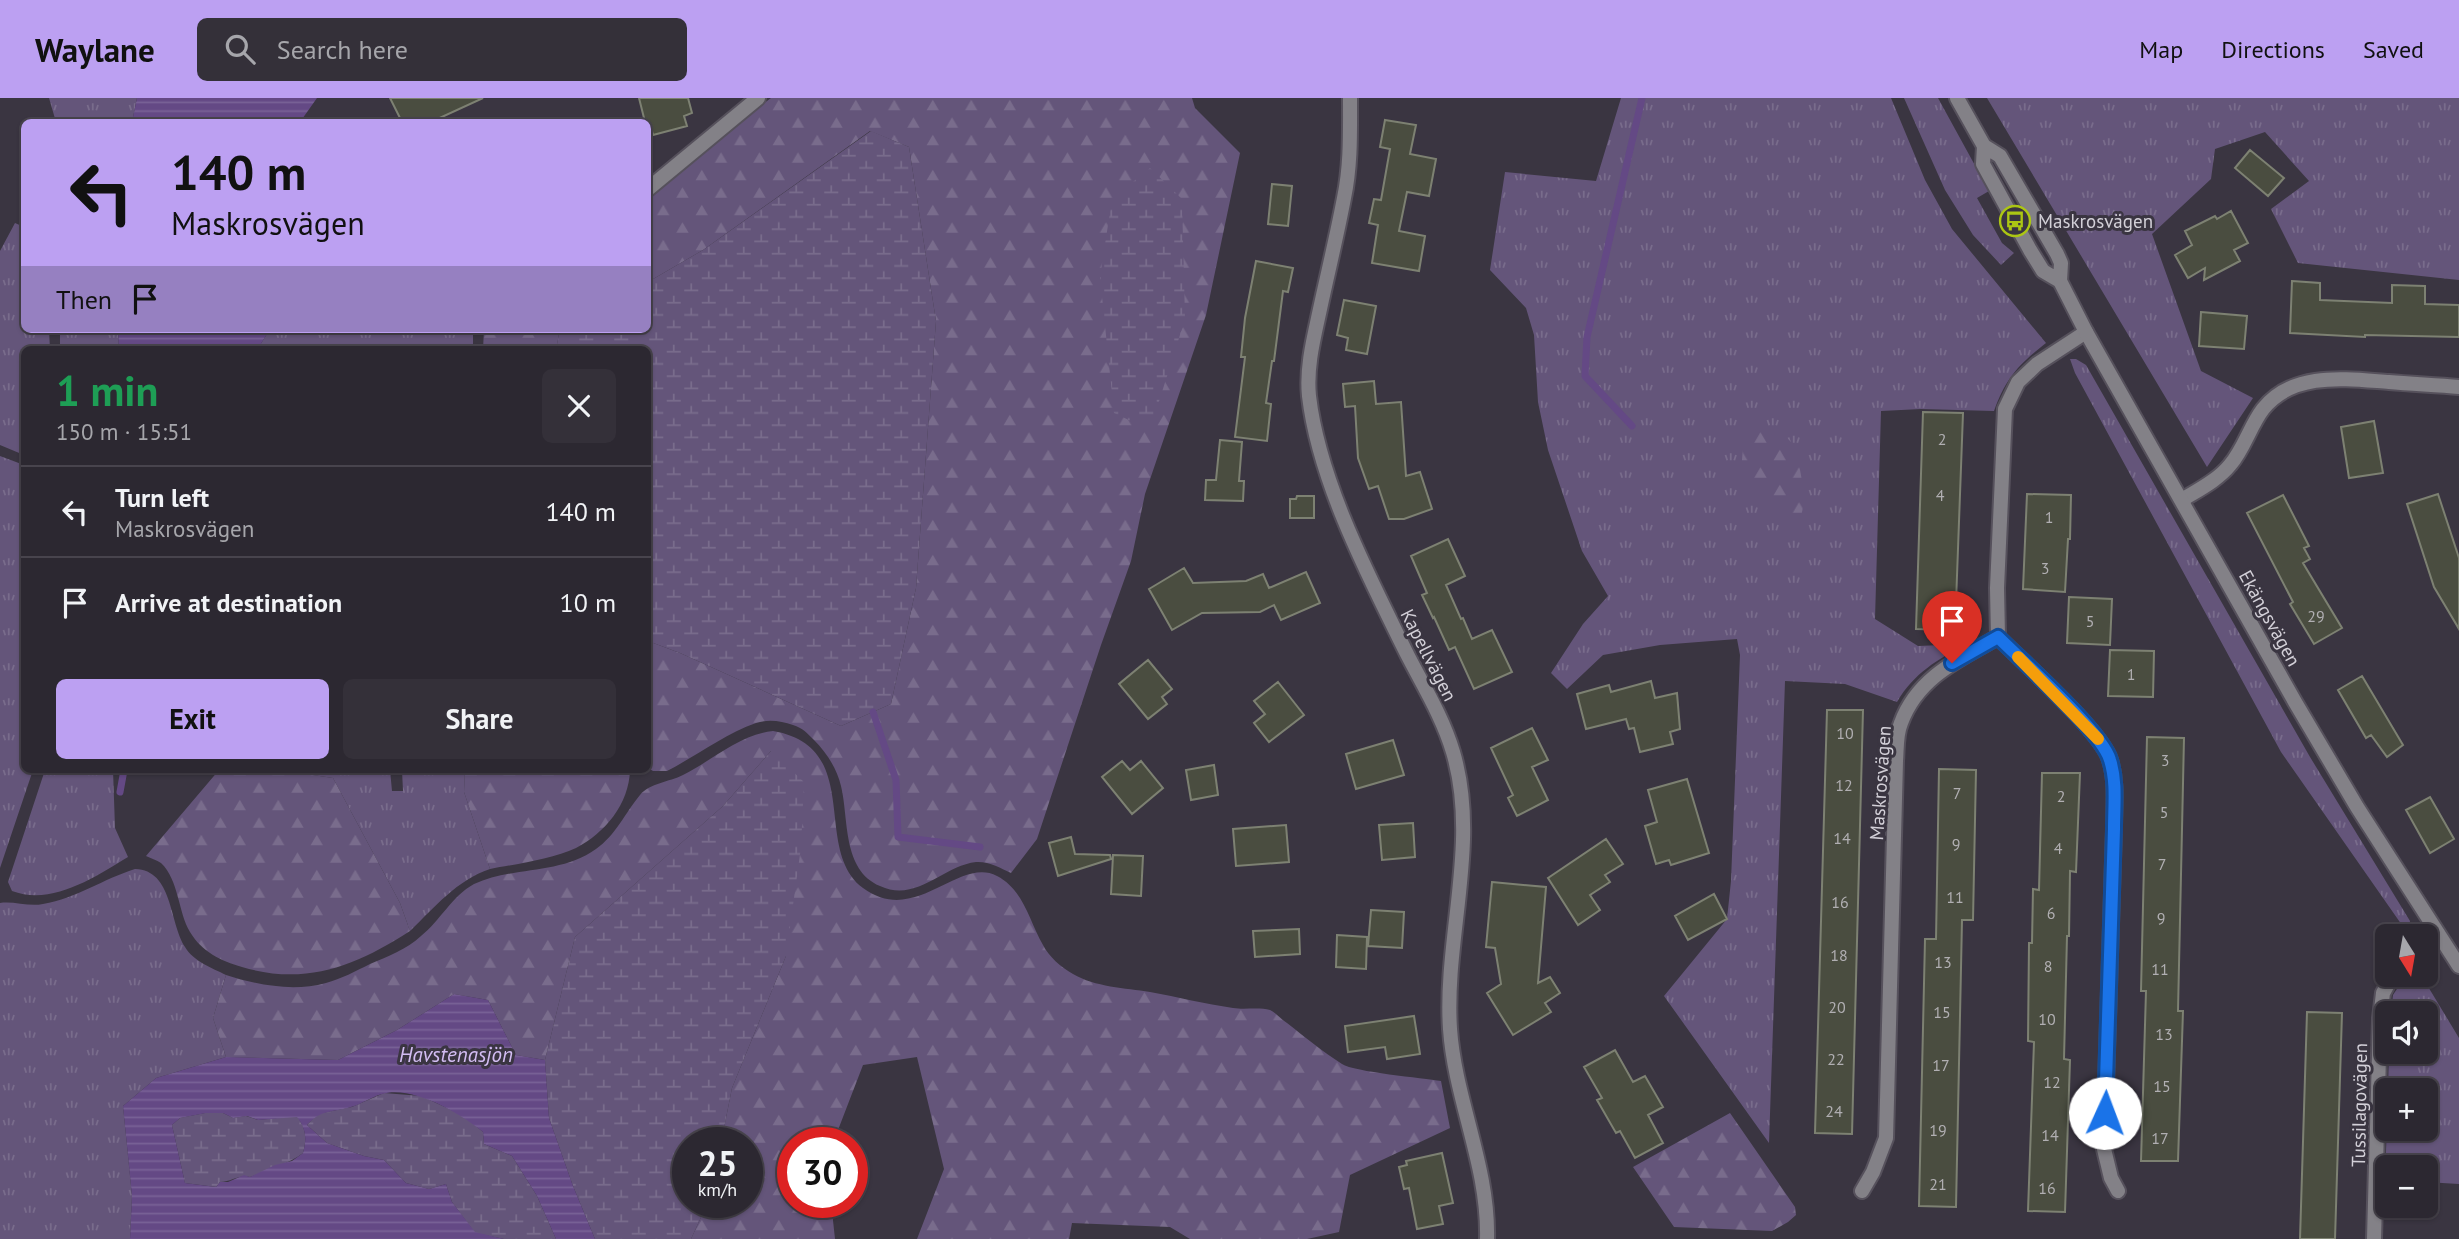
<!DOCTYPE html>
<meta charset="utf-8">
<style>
:root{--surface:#2c2831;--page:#343039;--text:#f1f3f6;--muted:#a6a6ab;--line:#48444d;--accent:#bca0f2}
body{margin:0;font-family:"PT Sans",sans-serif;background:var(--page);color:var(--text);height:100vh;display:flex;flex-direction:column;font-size:26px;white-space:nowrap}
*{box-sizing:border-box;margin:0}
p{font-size:23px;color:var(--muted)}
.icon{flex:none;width:38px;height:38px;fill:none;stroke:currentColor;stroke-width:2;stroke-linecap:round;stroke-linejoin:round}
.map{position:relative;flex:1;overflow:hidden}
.drawer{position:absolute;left:21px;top:248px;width:630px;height:427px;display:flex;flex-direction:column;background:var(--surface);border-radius:10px;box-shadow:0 2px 5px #0004,0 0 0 2px var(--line)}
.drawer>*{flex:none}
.banner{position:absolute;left:21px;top:21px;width:630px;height:214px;border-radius:10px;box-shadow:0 2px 5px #0004,0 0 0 2px var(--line);background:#bca0f2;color:#111;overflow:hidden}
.needle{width:46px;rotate:169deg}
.buttons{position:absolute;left:2375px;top:826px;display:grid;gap:14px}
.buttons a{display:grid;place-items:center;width:63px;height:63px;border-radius:10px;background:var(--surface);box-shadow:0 2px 5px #0004,0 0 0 2px var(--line);font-size:35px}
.speed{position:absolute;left:672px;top:1029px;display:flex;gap:14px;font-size:35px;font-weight:700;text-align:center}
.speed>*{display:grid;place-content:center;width:91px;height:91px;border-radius:50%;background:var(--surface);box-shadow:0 2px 5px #0004,0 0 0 2px var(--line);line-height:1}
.speed small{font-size:18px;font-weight:400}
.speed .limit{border:10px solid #d22;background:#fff;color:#111}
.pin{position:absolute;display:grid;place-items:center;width:60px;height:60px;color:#fff;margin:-72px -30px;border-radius:50% 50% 50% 0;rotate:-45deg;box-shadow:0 0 7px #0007}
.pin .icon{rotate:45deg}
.me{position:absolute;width:77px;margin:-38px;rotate:2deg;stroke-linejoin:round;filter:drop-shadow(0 0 5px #0008)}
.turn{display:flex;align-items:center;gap:24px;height:147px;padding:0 35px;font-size:32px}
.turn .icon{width:91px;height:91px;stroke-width:2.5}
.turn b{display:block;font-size:49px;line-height:60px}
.then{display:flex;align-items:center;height:66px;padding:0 35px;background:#0003;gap:14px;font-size:26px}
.round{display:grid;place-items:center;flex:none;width:74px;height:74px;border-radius:10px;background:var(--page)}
.overview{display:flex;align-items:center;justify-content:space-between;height:119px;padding:0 35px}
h1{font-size:42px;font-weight:600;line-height:52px;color:#1e9e55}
.cta{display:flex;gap:14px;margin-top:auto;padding:14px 35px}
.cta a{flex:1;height:80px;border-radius:10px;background:var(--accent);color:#111;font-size:28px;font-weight:600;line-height:80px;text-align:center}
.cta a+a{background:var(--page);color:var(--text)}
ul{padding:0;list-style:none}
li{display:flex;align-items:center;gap:21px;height:91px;padding:0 35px;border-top:2px solid var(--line)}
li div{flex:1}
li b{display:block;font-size:26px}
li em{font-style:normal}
header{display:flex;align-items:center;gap:42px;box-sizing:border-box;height:98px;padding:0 35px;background:var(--accent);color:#111}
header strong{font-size:33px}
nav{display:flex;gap:38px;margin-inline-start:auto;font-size:24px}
.search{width:490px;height:63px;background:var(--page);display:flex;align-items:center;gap:18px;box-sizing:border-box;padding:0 24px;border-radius:10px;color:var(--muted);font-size:26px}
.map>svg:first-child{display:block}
.grass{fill:url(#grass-tufts)}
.forest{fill:url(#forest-firs)}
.wetland{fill:url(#wetland-marsh)}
.water{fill:url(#water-rules);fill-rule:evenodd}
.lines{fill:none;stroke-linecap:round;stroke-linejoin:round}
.stream{stroke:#644985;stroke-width:7}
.building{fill:#4a4d40;stroke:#7d8172;stroke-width:2}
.minor-casing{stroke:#56515c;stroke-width:18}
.tertiary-casing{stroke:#56515c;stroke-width:18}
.minor{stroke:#838187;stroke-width:14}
.tertiary{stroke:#838187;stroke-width:14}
.route-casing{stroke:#114b97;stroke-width:18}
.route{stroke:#1a73e8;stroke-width:12}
.slow{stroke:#f59e0b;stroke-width:12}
.labels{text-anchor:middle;stroke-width:6;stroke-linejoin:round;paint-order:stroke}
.number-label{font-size:16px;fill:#b1afb2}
.poi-label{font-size:19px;fill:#d3d0d8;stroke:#3a3541;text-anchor:start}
.street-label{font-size:19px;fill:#d3d0d8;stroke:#3a3541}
.water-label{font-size:21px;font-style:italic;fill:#d3bdf3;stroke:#3a3541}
</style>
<header>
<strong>Waylane</strong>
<div class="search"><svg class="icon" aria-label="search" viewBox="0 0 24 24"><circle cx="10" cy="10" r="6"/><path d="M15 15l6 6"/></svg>Search here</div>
<nav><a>Map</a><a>Directions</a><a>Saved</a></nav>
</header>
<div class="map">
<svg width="2459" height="1141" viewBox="0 0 2459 1141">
<defs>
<pattern id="grass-tufts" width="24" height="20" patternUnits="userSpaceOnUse" patternTransform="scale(1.75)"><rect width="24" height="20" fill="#64557a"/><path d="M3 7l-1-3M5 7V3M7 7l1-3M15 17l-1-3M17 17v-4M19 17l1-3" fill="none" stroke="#796c8c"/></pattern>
<pattern id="forest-firs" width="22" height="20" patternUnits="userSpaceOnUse" patternTransform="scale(1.75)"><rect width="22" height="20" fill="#64557a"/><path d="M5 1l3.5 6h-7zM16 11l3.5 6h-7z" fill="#796c8c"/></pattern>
<pattern id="wetland-marsh" width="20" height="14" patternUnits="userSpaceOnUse" patternTransform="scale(1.75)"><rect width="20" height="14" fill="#64557a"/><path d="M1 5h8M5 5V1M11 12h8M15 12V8" fill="none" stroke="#796c8c"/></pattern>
<pattern id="water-rules" width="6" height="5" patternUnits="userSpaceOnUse" patternTransform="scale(1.75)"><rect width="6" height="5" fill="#644985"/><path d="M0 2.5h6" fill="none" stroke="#796296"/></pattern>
</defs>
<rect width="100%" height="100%" fill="#3a3541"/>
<path class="grass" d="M49,0h88l-5,24h-76z
M1621,0h270l34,82 27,49 94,114c-28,22 -40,35 -52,68l-73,-2 -40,2 -6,208 43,27 48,-2c-29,16 -52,29 -69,58l-52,-18 -60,-3 -16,462 -105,-147 63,-77 4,-38 9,-226 -3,-16 -77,6 -57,10 -36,34 -16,-16 32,-49 25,-28 -26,-45 -34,-101 -10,-48 -4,-67 -8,-27 -36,-38 15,-98 91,9z
M1904,0h34l51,93 -12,7 25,45 12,10 -13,12 -28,-30 -28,-45z
M1987,0h472v182l-161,-17 -27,-54 38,-28 -44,-49 -50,17 -4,30 -59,55 49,137 52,27 -46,69z
M15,125l9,4v102h25l1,21h-26v105l-24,-10v-194z
M60,231h58l1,21h-59z
M270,231h203v21h-216z
M2070,261h6l10,6 224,392 100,164 -1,6 -5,1 -123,-176 -206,-379z
M0,358l24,9v305h9l-33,98z
M45,672h68l2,58 13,29c-33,20 -76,49 -116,34l-4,-9z
M279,672h111l2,21h11l-1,-21h63l-1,22 26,77c-33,11 -55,38 -80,62l-10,-28 -67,-125z
M135,771c38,1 34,53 50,78 8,14 27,21 41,28l-13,43 13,39 -70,21 -33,28 9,90 -2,43h-130v-336c14,-2 29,4 43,1 34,-6 60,-25 92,-35z
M2406,877h15l38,63v146l-33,-2v-15h-39v14h-2l2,-59v7h39v-39h-38l1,-38h37v-39h-35l2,-18z"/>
<path class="forest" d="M771,0h421l3,10 45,45 -34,162 -61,179 -14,67 -30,84 -64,194 -26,34c-10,-5 -23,-12 -35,-11 -34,4 -59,41 -96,24 -38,-16 -31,-67 -39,-100 -4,-17 -14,-33 -27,-46 -7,-7 -11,-12 -21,-15 -12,-4 -24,-6 -37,-2 -31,11 -60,33 -89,48h-14l-5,-3v-127l32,12 161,73 50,-22 25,-116 20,-267 -27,-174 -39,-16 -167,119 -55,32v-84l83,-70z
M484,231h82l-7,4 -3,17h-73z
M1777,330l19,19 9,51 -6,28 -31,-24 -27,-30 3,-37z
M773,633c92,16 38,118 90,157 53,39 95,-32 134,-12 27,14 32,45 46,69 6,12 18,22 30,29 22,13 52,14 77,18 28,5 55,12 83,16 11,2 26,-1 37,2 6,3 12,10 17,13 18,14 36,29 55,41 12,8 81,14 99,17l9,47 -100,47 -11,57 -32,7h-117l-20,-12 -98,-4 -3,16h-152l27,-70 -27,-112 -54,8 -30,78h-40v59h38l4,37h-144l17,-37h39v-59h-26l11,-55 54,-132 -15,-205 -48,55 -148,131 -30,123 -29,-5 -28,-55 -34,-6 -57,36 -59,30 -112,-3 -13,-39 13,-43c31,10 67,17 100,8 15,-4 30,-12 44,-19 17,-7 37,-15 51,-28 19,-15 31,-40 53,-52 39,-18 86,-9 122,-35 20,-14 29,-36 44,-54 10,-12 29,-13 43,-20 30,-15 56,-40 90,-44z
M219,672h60l54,8 67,125 10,28c-54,35 -104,55 -168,36 -21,-6 -40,-15 -52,-35 -12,-20 -11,-52 -29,-69 -4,-3 -11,-5 -15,-7z
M465,672h165c-1,34 -25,63 -54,78 -23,11 -60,16 -86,21l-26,-77z
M1730,1015l65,94 1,8 -8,7 -16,9 -98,-4 -41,-60z"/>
<path class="wetland" d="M871,33l38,16 27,174 -20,267 -25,116 -50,22 -161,-73 -32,-12v-291h-92l3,-17 7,-4h82v-47l55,-32z
M1150,70l32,31 3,120 -35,111 -36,-17 -14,-136 12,-78z
M771,653l33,31 -3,65 -15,109 -54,132 -11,55h-33v59h20l-17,37h-96l-22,-53 -24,-68 -4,-58 30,-123 148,-131z
M384,995l37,3 43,20 19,16 1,12 28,12 25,40 19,43h-52l-29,-6 -23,-31 -6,-18 -17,5 -23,-6 -22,-23 -20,-4 -37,-13 -20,-18 10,-11 35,-7z
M205,1015h18l10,5 13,-2 12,4 39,-4c9,13 10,22 6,37 -15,11 -35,17 -53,24 -10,-3 -19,5 -30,5l-4,5 -31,-4 -13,-58 8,-7z"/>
<path class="water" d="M137,0h180l-17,24h-168z
M118,231h152l-13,21h-138z
M454,896l34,6 28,55 29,5 4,58 24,68 22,53h-39l-19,-43 -25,-40 -28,-12 -1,-12c-23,-19 -71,-47 -101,-38 -11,3 -20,10 -31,13 -19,6 -30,2 -44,18l20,18 37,13 20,4 22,23 23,6 17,-5 6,18 23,30 29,7h-374l2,-43 -9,-90 33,-28 70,-21 112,3 59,-30zM206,1015h17l10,5 14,-2 11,4 39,-3c9,12 10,21 6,36l-11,8 -17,4 -25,12 -6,-2 -16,7h-8l-4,5 -31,-4 -13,-58 8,-7z"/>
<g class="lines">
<path class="stream" d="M1632,328l-47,-50 2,-39 55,-239
M873,614l23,68 2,57 82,10
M120,694l4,-22"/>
</g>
<path class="building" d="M390,0h93l-52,24h-29z
M639,0h49l4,15 -8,3 3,10 -34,9 -2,-8 -3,1v-6h-3z
M1385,22l31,5 -6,29 26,5 -7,37 -22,-4 -8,39 26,5 -6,35 -47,-8 6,-38 -9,-2 5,-24 7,1 9,-51 -10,-2z
M2250,52l34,28 -16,18 -33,-28z
M1272,86l20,2 -4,40 -20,-2z
M2231,113l17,32 -14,7 6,11 -36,19 1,-12 -17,10 -13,-23 17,-10 -7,-14 30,-15 2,3z
M1256,163l37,7 -5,24 -5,-1 -9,70h-2l-6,42 5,1 -4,37 -32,-4 10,-80h-4l4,-39z
M2292,183l28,2v17l72,3v-18l33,1v18l34,1v32l-94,-2v2l-75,-4z
M1344,202l32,6 -9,48 -21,-4 2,-12 -11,-3z
M2201,214l46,4 -3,33 -45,-3z
M1374,283l2,23 25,-2 5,74 14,-4 12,37 -28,10h-15l-11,-33 -9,3 -11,-31 -3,-52 -10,1 -2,-23z
M1923,314l40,1 -8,217 -39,-1z
M2374,323l9,52 -34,5 -8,-51z
M1220,342l22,2 -3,39h5l-1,20 -38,-1 1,-20h10z
M2027,396l44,1 -1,44h-2l-3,53 -42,-3z
M2438,396l21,64v71l-25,-42 -27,-83z
M2283,397l26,51 -5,2 6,11 -7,4 39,65 -28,16 -24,-40 3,-2 -46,-89z
M1297,398h17v22h-24v-19h6z
M1448,441l17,37 -19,9 15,34 2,-1 9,21 20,-9 20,42 -38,17 -19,-42 -6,3 -15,-33 -1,1 -11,-23 5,-2 -16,-37z
M1184,470l9,15 53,-2 17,-7 6,14 37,-16 14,31 -39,17 -7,-15 -14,7 -58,1 -30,17 -23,-41z
M2069,499l43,2 -2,46 -43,-2z
M2110,552l44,1 -1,46 -45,-1z
M1148,562l24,29 -10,8 5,7 -19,15 -29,-35z
M2362,578l41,69 -16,12 -16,-22 -5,3 -28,-48z
M1651,583l4,17 22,-5 3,36 -10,3 3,12 -33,8 -6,-24 -5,1 -3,-10 -40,10 -9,-35 32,-9 2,7z
M1278,584l26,33 -35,27 -15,-19 11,-9 -11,-13z
M1827,612h36l-11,424 -37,-1z
M1532,630l16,32 -16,7 16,33 -31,16 -9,-18 5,-3 -22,-47z
M2147,639l37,1 -6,273h5l-5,150h-37l5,-170h-5z
M1393,642l11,35 -48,14 -10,-35z
M1122,663l8,9 11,-9 22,27 -31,26 -30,-37z
M1214,667l4,30 -27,5 -5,-30z
M1939,671l37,1 -3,150h-11l-6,287 -37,-1 6,-267h11z
M2042,675h38l-4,99 -6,-1 -1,65h-2l-3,123 6,1 -5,152 -37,-1 6,-169 -6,-1 1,-98h3l1,-54 6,1z
M1687,681l22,74 -38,12 -2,-5 -13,4 -11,-38 12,-4 -9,-32z
M2430,699l24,42 -24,14 -24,-43z
M1413,725l2,34 -33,3 -3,-35z
M1286,727l3,37 -53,4 -3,-37z
M1071,739l4,17 35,1 1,4 -53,17 -9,-33z
M1606,741l17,25 -18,11 5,7 -20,13 10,15 -22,15 -30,-47z
M1113,757l30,1 -2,40 -30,-2z
M1492,784l54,5 -8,96 12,-6 10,16 -15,10 6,9 -38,23 -26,-42 14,-9 -6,-36 -9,-1z
M1714,796l13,25 -39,21 -13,-24z
M1371,812l33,2 -2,36 -34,-2z
M1299,831l1,25 -45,3 -2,-26z
M1337,837l30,2 -1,32 -30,-2z
M2307,914l35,1 -7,226h-35z
M1414,918l6,38 -33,5 -2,-12 -37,5 -3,-26z
M1615,952l18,32 12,-6 18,31 -15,8 15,28 -28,15 -15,-27 -4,2 -19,-33 5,-2 -18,-31z
M1442,1055l11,50 -14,3 4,18 -26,5 -8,-41 -5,1 -5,-22 8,-2 -1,-4z"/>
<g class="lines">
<g class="minor-casing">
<path id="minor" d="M1350,0c0,34 1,67 -6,100 -7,37 -16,74 -24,111 -6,28 -14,58 -11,87 10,86 61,183 99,260 16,31 35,62 45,96 27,91 -9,185 -3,277 5,71 39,138 37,210
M648,91l110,-91
M2182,402c16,-10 36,-20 48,-35 14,-16 20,-39 33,-56 30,-38 83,-30 126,-27 23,2 47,3 70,5
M1998,539c25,25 104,95 112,123 7,22 4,46 4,69l-10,320 7,29 7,13
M2426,844l12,-8
M1862,1093l11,-19 13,-34 10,-377c1,-12 0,-27 5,-38 16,-45 58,-64 97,-86l-1,-49 8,-179 13,-27 19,-18 49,-32
M2374,1141l6,-221 3,-25 10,-18"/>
</g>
<g class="tertiary-casing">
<path id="tertiary" d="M1957,0l27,48 -1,18 47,86 13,21 17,10
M1984,48l16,10 57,98 4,9 -1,18 26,51 209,370 62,105 102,159"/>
</g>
<use href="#minor" class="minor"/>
<use href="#tertiary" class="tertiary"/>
</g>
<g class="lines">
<g class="route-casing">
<path id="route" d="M1952,565l46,-26c25,25 104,95 112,123 7,22 4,46 4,69l-9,284"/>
</g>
<use href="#route" class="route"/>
<path class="slow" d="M2018,559l80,82"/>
</g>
<defs>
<g id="bus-ring" transform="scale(1.575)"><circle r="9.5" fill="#3a3541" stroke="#acc613" stroke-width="1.5"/><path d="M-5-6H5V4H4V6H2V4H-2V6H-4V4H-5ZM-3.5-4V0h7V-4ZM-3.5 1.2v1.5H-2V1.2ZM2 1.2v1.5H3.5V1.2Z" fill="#acc613"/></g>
</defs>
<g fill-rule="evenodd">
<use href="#bus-ring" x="2015" y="123"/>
</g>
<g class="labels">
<g class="number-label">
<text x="1942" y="347">2</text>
<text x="1940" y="403">4</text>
<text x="2049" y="425">1</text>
<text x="2045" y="476">3</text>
<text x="2316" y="524">29</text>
<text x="2090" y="529">5</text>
<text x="2131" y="582">1</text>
<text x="1845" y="641">10</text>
<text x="2165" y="668">3</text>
<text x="1844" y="693">12</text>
<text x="1957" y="701">7</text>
<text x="2061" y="704">2</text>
<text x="2164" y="720">5</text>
<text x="1842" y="746">14</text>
<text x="1956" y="752">9</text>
<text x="2058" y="756">4</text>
<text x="2162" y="772">7</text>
<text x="1955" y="805">11</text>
<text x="1840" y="810">16</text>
<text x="2051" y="821">6</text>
<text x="2161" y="826">9</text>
<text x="1839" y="863">18</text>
<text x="1943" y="870">13</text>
<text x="2048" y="874">8</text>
<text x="2160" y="877">11</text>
<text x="1837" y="915">20</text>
<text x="1942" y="920">15</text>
<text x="2047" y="927">10</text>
<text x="2164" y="942">13</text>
<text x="1836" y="967">22</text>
<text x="1941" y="973">17</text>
<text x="2052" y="990">12</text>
<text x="2162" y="994">15</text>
<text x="1834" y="1019">24</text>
<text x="1938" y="1038">19</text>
<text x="2050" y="1043">14</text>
<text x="2160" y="1046">17</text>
<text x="1938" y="1092">21</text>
<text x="2047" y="1096">16</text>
</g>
<g class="poi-label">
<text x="2038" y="130">Maskrosvägen</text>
</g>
<g class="street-label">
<text transform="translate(2270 520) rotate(61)" y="7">Ekängsvägen</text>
<text transform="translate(1429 557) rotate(63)" y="7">Kapellvägen</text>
<text transform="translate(1880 685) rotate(-86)" y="7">Maskrosvägen</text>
<text transform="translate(2359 1007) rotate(-89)" y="7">Tussilagovägen</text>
</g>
<g class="water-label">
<text x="456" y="964">Havstenasjön</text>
</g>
</g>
</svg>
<div class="buttons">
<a><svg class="needle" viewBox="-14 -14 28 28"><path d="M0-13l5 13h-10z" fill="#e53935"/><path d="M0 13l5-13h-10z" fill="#a6a6ab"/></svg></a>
<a><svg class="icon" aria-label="sound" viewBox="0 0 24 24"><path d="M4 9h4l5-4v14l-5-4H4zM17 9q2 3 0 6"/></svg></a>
<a>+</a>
<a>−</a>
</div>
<div class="speed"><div>25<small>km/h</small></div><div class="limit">30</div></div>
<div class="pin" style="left:1952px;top:565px;background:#d93025"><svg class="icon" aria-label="arrive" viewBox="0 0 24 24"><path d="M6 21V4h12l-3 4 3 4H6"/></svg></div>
<svg class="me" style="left:2105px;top:1015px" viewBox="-20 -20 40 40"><circle r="19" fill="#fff"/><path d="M0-13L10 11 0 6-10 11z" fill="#1a73e8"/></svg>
<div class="banner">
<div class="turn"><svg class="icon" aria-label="left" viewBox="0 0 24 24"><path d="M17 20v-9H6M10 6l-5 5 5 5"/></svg><div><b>140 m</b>Maskrosvägen</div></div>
<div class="then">Then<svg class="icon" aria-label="arrive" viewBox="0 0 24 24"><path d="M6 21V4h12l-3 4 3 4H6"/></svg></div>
</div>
<section class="drawer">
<div class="overview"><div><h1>1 min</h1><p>150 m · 15:51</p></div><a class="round"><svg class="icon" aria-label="close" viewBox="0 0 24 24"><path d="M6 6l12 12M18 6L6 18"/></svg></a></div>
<ul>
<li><svg class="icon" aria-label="left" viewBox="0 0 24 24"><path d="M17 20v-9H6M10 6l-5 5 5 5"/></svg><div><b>Turn left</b><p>Maskrosvägen</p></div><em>140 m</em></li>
<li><svg class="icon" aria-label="arrive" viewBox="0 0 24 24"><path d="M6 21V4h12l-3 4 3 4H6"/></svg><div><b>Arrive at destination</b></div><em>10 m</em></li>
</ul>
<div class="cta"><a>Exit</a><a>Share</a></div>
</section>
</div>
